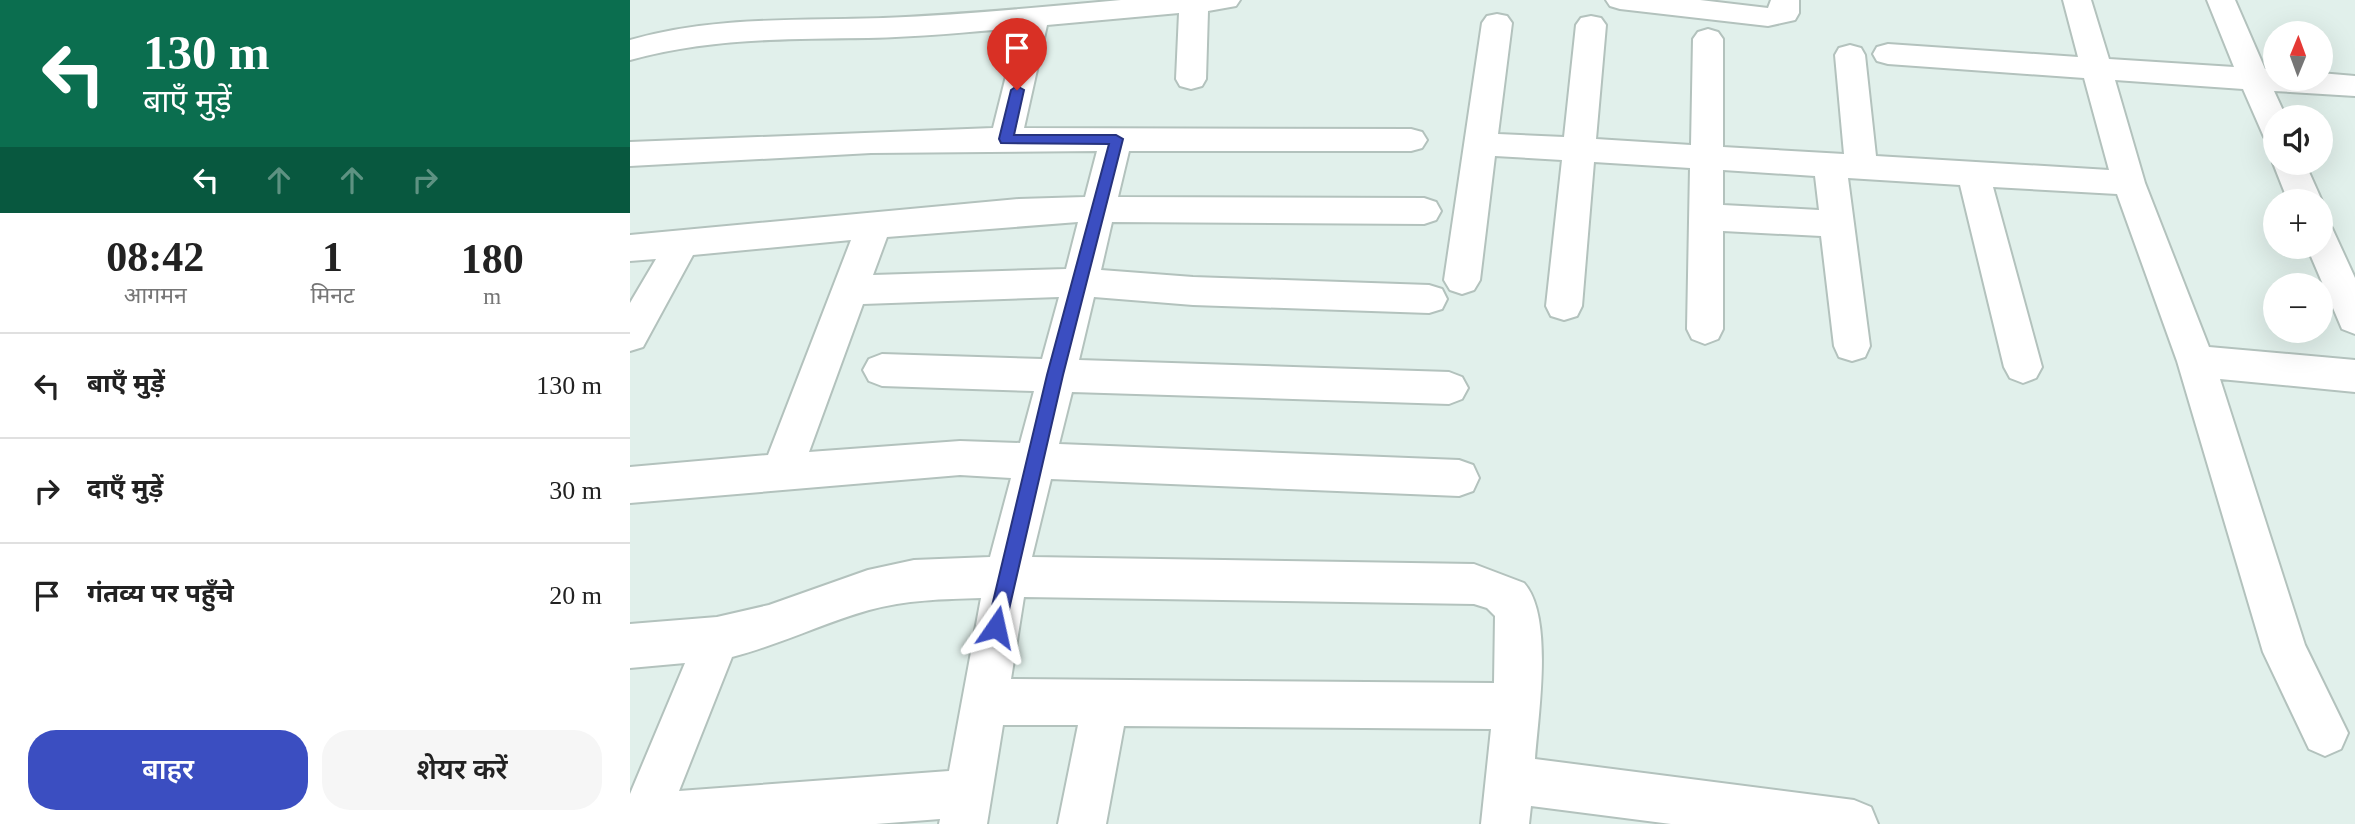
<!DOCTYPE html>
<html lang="hi">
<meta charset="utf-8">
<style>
:root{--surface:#fff;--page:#f6f6f6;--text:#222;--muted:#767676;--line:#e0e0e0;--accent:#3b4ec1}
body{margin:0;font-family:"Times New Roman","Noto Sans Devanagari",serif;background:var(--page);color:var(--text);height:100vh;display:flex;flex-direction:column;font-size:26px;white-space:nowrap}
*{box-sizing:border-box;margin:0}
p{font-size:23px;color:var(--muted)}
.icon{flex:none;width:38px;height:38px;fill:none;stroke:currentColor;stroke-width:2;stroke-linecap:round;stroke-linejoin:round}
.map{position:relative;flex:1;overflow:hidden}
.details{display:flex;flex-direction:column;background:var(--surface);width:630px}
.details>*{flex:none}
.top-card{background:#0b6e4f;color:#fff;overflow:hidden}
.needle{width:46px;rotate:1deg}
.tools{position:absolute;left:1633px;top:21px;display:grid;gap:14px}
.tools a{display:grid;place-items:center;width:70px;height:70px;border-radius:50%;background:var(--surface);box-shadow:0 7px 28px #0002;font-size:35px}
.pin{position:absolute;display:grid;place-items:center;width:60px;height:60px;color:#fff;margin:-72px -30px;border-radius:50% 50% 50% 0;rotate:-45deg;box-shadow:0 0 7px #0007}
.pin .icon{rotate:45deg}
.me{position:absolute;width:77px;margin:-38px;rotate:11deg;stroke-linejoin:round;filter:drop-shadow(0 0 5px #0008)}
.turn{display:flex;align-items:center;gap:24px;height:147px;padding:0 28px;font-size:32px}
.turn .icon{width:91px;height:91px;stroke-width:2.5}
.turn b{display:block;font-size:49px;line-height:60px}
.lanes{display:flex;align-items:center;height:66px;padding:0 28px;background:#0003;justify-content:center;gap:35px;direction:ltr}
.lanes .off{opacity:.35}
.eta{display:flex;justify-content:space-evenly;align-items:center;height:119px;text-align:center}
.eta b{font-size:42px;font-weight:600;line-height:49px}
.primary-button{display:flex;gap:14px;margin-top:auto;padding:14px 28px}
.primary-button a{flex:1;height:80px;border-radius:28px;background:var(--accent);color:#fff;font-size:28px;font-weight:600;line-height:80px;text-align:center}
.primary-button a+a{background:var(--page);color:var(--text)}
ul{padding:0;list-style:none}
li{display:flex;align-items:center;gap:21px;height:105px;padding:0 28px;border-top:2px solid var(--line)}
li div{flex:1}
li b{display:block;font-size:26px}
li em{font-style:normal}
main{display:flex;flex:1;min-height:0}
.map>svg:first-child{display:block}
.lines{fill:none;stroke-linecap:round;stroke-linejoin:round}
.minor-casing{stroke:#b3c2bd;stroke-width:4}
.minor{fill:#fff;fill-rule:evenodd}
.route{fill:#3b4ec1;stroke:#26337d;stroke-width:2}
</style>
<main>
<section class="details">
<div class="top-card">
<div class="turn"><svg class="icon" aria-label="left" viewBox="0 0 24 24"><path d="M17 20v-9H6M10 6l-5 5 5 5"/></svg><div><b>130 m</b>बाएँ मुड़ें</div></div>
<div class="lanes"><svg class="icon" aria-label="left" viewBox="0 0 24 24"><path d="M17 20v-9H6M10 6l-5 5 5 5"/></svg><svg class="icon off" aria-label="ahead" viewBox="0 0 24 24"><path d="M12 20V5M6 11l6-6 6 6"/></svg><svg class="icon off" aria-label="ahead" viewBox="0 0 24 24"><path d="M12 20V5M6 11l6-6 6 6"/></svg><svg class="icon off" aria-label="right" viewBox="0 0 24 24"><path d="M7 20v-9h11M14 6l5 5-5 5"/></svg></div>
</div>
<div class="eta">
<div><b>08:42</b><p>आगमन</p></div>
<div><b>1</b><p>मिनट</p></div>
<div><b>180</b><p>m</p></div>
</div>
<ul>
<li><svg class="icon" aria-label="left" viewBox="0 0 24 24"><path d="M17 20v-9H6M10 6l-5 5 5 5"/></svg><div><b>बाएँ मुड़ें</b></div><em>130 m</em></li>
<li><svg class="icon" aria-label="right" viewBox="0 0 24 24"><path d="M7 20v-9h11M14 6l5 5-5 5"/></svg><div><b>दाएँ मुड़ें</b></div><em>30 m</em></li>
<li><svg class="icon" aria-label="arrive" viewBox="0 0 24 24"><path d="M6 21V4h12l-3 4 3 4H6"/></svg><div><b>गंतव्य पर पहुँचे</b></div><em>20 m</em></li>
</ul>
<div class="primary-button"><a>बाहर</a><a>शेयर करें</a></div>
</section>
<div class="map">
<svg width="1725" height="824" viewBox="0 0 1725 824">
<rect width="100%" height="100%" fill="#e1f0eb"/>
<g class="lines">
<g class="minor-casing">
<path id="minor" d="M491,0h119l-4,6 -28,5 -2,68 -4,7 -11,3 -11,-3 -4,-7 3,-66 -132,12 -23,103 387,1 11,3 5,8 -5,8 -11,3h-282l-11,46 306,1 12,4 5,9 -5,9 -12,4 -312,-2 -11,48 92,7 236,8 13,4 5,10 -5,10 -13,4 -236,-8 -99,-8 -15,63 370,12 13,5 6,11 -6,11 -13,5 -377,-12 -13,52 400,16 14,5 6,13 -6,13 -14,5 -408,-17 -19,78 442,7 50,19c30,33 14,133 11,176l319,41 17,7 7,17h-207l-140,-18 -2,18h-48l10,-95 -367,-3 -18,98h-48l20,-99h-75l-16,99h-48l1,-5 -64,5h-246v-30l55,-131 -55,5v-44l87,-7 52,-12 99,-35 46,-10 76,-3 21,-79 -51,-3 -330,28v-36l138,-12 83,-215 -158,15 -50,92 -13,4v-48l26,-44 -26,2v-26l389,-36 66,-2 12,-46 -226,2 -241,13v-24l363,-14 25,-100c-50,4 -100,9 -150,10 -81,1 -159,0 -238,22v-20c83,-24 167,-19 253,-22 80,-3 159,-11 238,-18zM448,222l-12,47 -193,6 14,-38zM429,297l-17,62 -160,-5 -13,5 -6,11 6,11 13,5 152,5 -14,52 -60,-2 -151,11 54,-148zM394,597l450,7 13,4 8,8 -1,67 -483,-4zM351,598l-32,173 -270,20 53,-134c47,-12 91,-34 137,-47 37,-10 74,-11 112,-12z
M976,0h94l68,8 3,-8h28v13l-4,7 -27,6 -148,-17 -10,-3z
M1433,0h28l18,59 125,8 -27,-67h28l30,69 10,1v9h45v-6l35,3v20l-81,-5 12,26h-11v23l-11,-3 -21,-48 -128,-9 30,103 64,164 146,13v32l-135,-13 85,266 43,88 -7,16 -16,7 -16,-7 -46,-97 -86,-291 -60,-167 -124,-7 49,180 -6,11 -13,5 -13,-5 -6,-11 -44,-182 -112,-7 22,168 -5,11 -13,4 -13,-4 -5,-11 -13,-110 -98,-5v98l-5,10 -13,5 -13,-5 -5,-10 3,-161 -96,-6 -12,144 -5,10 -13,4 -13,-4 -5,-10 16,-146 -67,-4 -15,124 -6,10 -12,4 -12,-4 -6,-10 38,-257 5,-7 10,-2 10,2 5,7 -14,111 66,3 12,-112 5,-7 10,-2 10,2 5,7 -10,114 95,6 2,-106 5,-7 10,-3 10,3 5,7v108l121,7 -9,-99 4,-7 11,-3 11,3 4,7 11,101 233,14 -25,-92 -196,-14 -11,-3 -4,-7 4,-7 11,-3 190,13zM1093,170l92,6 4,34 -96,-5z
M1645,159v4h30l17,38 -2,2 -32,-2 -15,-38z
M1690,224l12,4 23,50v56l-13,-5 -35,-82h13z"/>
</g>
<use href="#minor" class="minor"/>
</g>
<path class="route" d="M387,86l7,4 -10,45h102l7,4 -60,236 -58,252 -2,6 -7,3 -6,-3 -3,-6 60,-252 62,-231 -108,-1 -2,-4 12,-49z"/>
</svg>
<div class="tools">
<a><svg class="needle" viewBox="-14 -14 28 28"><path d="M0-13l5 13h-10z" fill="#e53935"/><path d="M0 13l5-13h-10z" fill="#767676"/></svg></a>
<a><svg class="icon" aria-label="sound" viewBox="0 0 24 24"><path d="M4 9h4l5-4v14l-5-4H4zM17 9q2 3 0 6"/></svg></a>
<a>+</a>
<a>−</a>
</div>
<div class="pin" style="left:387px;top:90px;background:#d93025"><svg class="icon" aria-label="arrive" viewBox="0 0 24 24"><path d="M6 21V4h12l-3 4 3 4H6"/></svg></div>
<svg class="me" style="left:366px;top:627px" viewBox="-20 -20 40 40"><path d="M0-17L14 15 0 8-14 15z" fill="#3b4ec1" stroke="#fff" stroke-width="4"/></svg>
</div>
</main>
